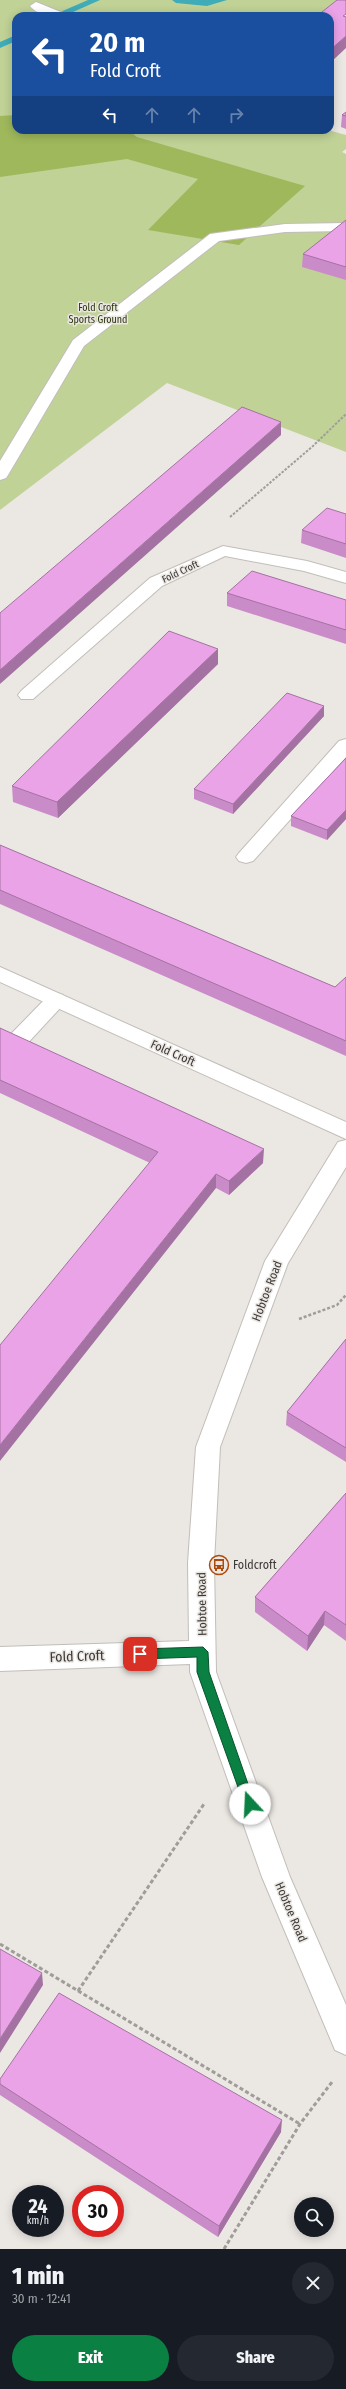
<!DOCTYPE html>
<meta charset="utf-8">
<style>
:root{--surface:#171b24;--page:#242831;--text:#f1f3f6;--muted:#9ea1a6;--accent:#0b8043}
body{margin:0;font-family:"Fira Sans Condensed",sans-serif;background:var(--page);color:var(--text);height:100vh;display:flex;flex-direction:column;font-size:15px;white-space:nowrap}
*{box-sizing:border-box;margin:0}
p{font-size:13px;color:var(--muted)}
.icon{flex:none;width:22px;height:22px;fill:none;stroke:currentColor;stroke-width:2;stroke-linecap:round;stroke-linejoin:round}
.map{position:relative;height:2249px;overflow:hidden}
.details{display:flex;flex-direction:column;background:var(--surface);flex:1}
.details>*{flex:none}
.banner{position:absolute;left:12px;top:12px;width:322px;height:122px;border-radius:12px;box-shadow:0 2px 10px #0003;background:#1a4fa0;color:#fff;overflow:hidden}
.controls{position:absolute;left:294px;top:2197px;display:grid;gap:8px}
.controls a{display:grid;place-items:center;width:40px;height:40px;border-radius:50%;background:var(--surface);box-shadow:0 2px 10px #0003;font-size:20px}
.speed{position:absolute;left:12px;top:2185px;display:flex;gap:8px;font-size:20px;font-weight:700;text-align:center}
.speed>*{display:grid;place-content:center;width:52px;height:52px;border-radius:50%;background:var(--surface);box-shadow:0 2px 10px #0003;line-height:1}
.speed small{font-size:10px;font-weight:400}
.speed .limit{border:6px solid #d22;background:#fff;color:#111}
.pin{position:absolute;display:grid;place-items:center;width:34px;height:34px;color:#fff;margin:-17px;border-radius:8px;box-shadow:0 2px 6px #0006}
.me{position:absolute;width:44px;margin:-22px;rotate:340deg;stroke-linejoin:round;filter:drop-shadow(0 0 3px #0008)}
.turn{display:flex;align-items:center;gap:14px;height:84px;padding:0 12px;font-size:18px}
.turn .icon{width:52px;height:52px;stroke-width:2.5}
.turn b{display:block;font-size:28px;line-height:34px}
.lanes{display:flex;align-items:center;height:38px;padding:0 12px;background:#0003;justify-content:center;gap:20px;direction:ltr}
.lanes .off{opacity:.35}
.round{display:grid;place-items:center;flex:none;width:42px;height:42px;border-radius:21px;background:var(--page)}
.overview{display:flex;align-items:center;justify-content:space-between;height:68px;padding:0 12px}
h1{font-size:24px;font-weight:800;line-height:30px}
.action{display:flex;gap:8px;margin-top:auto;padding:8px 12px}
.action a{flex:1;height:46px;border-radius:24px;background:var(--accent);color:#fff;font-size:16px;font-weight:800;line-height:46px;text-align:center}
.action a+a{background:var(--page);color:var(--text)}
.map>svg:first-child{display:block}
.green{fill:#c0d296}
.forest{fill:#9fb85b}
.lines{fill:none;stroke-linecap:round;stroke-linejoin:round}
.stream{fill:#3facb8;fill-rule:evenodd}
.service-casing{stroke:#c2beba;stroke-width:2}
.minor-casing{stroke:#c2beba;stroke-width:2}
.path-far2{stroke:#9f9c99;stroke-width:2;stroke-dasharray:2.5 1.5;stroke-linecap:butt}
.path-far1{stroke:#9f9c99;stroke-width:2.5;stroke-dasharray:3 2;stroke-linecap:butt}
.path{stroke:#9f9c99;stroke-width:3;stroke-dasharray:4 2.5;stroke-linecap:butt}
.service{fill:#fff;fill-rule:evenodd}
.minor{fill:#fff;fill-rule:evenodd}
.wall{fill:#ca8cc8}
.shaded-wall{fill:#a472a2}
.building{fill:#eba3e8;stroke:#a472a2}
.route{fill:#0b8043;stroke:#07532c}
.labels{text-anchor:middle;stroke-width:3;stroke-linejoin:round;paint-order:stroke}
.far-park-label{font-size:10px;fill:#2b350d;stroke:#ebe7e3}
.far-street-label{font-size:10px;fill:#3b3938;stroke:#ebe7e3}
.street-label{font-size:12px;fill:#3b3938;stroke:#ebe7e3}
.poi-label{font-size:12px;fill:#3b3938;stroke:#ebe7e3;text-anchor:start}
.near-street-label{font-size:14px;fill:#3b3938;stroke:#ebe7e3}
</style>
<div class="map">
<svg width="346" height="2249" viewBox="0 0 346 2249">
<rect width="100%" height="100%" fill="#ebe7e3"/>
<path class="green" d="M0,0h346l-16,16h-314v114h312l18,5v14l-4,3 4,2v298l-179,-69 -167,127z"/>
<path class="forest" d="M16,115v15h112l9,7 168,49 -66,59 -91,-15 50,-51 -71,-20 -127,18v-61z"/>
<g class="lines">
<path class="stream" d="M88,0h12l-36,16h-13z
M172,0h55l-20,6 -31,-3z
M16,35v6l-16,7v-6z"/>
<g class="service-casing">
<path id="service" d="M36,2l27,11 2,3c-11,0 -27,0 -35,-10z
M346,223v8l-61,1 -66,9 -135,105 -76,129 -2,3 -6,2v-19l73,-121 137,-106 75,-10z
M346,739v18l-93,104 -7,2 -7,-2 -3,-4 3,-4 100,-112z
M56,993l7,2 3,5 -3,5 -38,41 -8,2 -8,-2 -3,-5 3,-5 40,-41z"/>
</g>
<g class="minor-casing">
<path id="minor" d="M223,546l84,15 39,11v11l-42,-12 -79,-15 -63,30 -129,113h-12l-3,-4 3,-4 129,-113z
M0,967l346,155v17l-346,-157z
M346,1140v27l-58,96 -68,184 -6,116 2,109 74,205 56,128v50l-11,-5 -73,-173 -72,-205v-8l-190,7v-24l189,-6 -1,-78 8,-116 69,-186 73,-119z"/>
</g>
<path class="path-far2" d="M230,517l83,-71 33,-32"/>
<path class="path-far1" d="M299,1319l38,-14 9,-10"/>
<path class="path" d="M0,1944l300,180
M78,1991l126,-187
M224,2249l76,-125 32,-42"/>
<use href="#service" class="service"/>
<use href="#minor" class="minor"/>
</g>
<path class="wall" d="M346,112v17l-5,-2 1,-12z
M346,220v60l-44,-13 1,-13z
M346,514v44l-45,-15 1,-13z
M227,593l119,7v44l-119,-38z
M218,649v15l-160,154 -45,-16 -1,-16z
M324,706v10l-91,98 -39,-15v-10z
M346,758v61l-19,21 -36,-14v-10z
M0,845l335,142 11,-10v79l-346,-152z
M0,1028l263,135 -34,32 -13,-7 -66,-25 -150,-70z
M346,1339v123l-60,-37 1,-13z
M346,1493v148l-22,-16 -17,26 -52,-39v-15z
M0,2079l281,53 -63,105 -218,-142z"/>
<path class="shaded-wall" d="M346,36v12l-16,15v-13z
M281,422v13l-281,249v-14z
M218,649v15l-160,154 -1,-16z
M324,706v10l-91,98v-10z
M346,810v9l-19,21v-10z
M264,1149l-1,14 -34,32v-14z
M216,1174v14l-216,273v-16z
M325,1611l-1,14 -17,26 1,-15z
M42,1973l1,12 -43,68v-14z
M282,2120l-1,12 -63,105 1,-11z"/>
<path class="building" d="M337,0h9v14l-3,2 3,1v19l-16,14v-34h-13z
M346,112v4l-4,-1z
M346,220v47l-43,-13z
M242,407l39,15 -281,248v-57z
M327,508l19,6v30l-44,-14z
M252,571l94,29v30l-119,-37z
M169,631l49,18 -161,153 -45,-16z
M287,693l37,13 -91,98 -39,-15z
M346,758v52l-19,20 -36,-14z
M0,845l335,142 11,-10v64l-346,-151z
M0,1028l264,121 -35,32 -13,-7 -216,271v-100l158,-193 -158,-72z
M346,1339v109l-59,-36z
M346,1493v132l-21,-14 -17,25 -53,-39z
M0,1949l42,24 -42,66z
M59,1993l223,127 -63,106 -219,-142v-5z"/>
<path class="route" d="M203,1647l5,5 1,20 46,132 -5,5 -6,-5 -47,-132v-15l-57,2 -5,-5 5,-5z"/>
<defs>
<g id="bus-ring" transform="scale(1)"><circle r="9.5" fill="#ebe7e3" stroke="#ad4b0c" stroke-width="1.5"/><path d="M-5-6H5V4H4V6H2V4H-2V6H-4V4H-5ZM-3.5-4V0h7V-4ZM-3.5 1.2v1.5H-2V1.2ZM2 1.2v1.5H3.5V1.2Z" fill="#ad4b0c"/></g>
</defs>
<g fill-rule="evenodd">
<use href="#bus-ring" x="219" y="1565"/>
</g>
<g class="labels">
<g class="far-park-label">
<text x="98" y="311">Fold Croft<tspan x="98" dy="12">Sports Ground</tspan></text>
</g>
<g class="far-street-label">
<text transform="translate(180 571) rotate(-25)" y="4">Fold Croft</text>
</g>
<g class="street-label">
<text transform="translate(173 1053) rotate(24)" y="4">Fold Croft</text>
<text transform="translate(267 1291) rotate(-69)" y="4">Hobtoe Road</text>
<text transform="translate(202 1604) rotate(-91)" y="4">Hobtoe Road</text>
<text transform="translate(291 1912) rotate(67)" y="4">Hobtoe Road</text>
</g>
<g class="poi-label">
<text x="233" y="1569">Foldcroft</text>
</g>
<g class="near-street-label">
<text transform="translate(77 1656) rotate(-2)" y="5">Fold Croft</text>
</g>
</g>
</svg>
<div class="controls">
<a><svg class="icon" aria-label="search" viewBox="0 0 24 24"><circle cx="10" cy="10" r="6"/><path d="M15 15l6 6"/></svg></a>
</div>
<div class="speed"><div>24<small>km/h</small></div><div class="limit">30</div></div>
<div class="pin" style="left:140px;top:1654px;background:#d93025"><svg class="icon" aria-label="arrive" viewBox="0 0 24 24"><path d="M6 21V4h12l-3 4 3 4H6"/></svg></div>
<svg class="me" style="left:250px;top:1804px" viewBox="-20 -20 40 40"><circle r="19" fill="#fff"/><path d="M0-13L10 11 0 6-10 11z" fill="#0b8043"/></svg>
<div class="banner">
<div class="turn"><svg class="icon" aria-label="left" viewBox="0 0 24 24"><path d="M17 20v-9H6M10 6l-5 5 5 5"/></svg><div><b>20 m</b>Fold Croft</div></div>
<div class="lanes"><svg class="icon" aria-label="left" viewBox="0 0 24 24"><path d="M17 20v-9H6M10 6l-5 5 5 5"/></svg><svg class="icon off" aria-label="ahead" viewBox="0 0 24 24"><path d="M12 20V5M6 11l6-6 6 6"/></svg><svg class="icon off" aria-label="ahead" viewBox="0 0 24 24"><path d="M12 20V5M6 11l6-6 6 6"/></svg><svg class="icon off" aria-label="right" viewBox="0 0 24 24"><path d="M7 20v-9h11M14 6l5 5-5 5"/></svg></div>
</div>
</div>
<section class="details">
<div class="overview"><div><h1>1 min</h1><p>30 m · 12:41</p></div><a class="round"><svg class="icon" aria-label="close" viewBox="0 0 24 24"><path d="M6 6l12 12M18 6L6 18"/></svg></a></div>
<div class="action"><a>Exit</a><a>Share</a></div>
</section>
